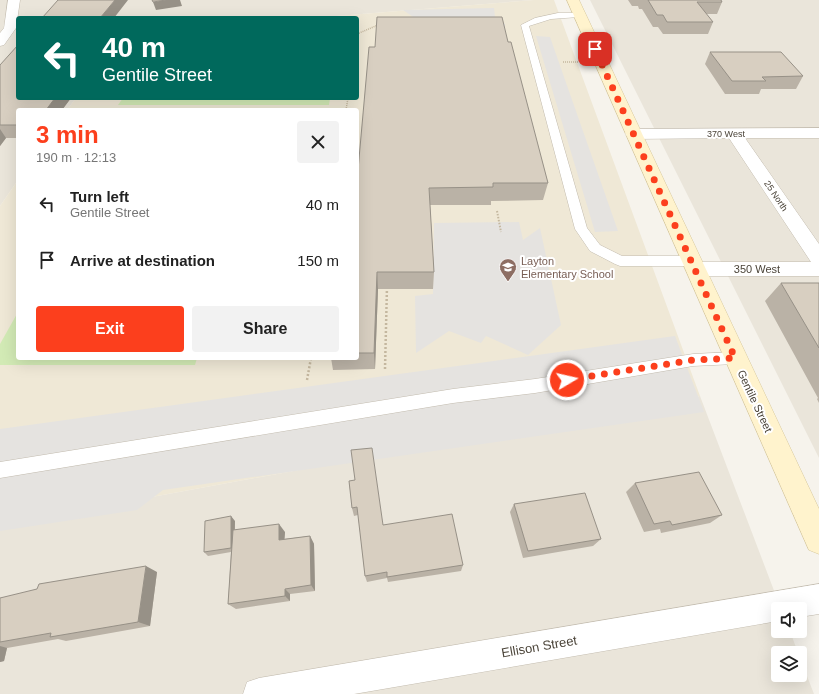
<!DOCTYPE html>
<meta charset="utf-8">
<style>
:root{--surface:#fff;--page:#f2f2f2;--text:#222;--muted:#767676;--accent:#fc3f1d}
body{margin:0;font-family:Arial,sans-serif;background:var(--page);color:var(--text);height:100vh;display:flex;flex-direction:column;font-size:15px;white-space:nowrap}
*{box-sizing:border-box;margin:0}
p{font-size:13px;color:var(--muted)}
.icon{flex:none;width:22px;height:22px;fill:none;stroke:currentColor;stroke-width:2;stroke-linecap:round;stroke-linejoin:round}
.map{position:relative;flex:1;overflow:hidden}
.drawer{position:absolute;left:16px;top:108px;width:343px;height:252px;display:flex;flex-direction:column;background:var(--surface);border-radius:4px;box-shadow:0 4px 16px #0002}
.drawer>*{flex:none}
.banner{position:absolute;left:16px;top:16px;width:343px;height:84px;border-radius:4px;box-shadow:0 4px 16px #0002;background:#00695c;color:#fff;overflow:hidden}
.buttons{position:absolute;left:771px;top:602px;display:grid;gap:8px}
.buttons a{display:grid;place-items:center;width:36px;height:36px;border-radius:4px;background:var(--surface);box-shadow:0 4px 16px #0002;font-size:20px}
.pin{position:absolute;display:grid;place-items:center;width:34px;height:34px;color:#fff;margin:-17px;border-radius:8px;box-shadow:0 2px 6px #0006}
.me{position:absolute;width:44px;margin:-22px;rotate:81deg;stroke-linejoin:round;filter:drop-shadow(0 0 3px #0008)}
.turn{display:flex;align-items:center;gap:14px;height:84px;padding:0 20px;font-size:18px}
.turn .icon{width:52px;height:52px;stroke-width:2.5}
.turn b{display:block;font-size:28px;line-height:34px}
.round{display:grid;place-items:center;flex:none;width:42px;height:42px;border-radius:4px;background:var(--page)}
.overview{display:flex;align-items:center;justify-content:space-between;height:68px;padding:0 20px}
h1{font-size:24px;font-weight:700;line-height:30px;color:var(--accent)}
.cta{display:flex;gap:8px;margin-top:auto;padding:8px 20px}
.cta a{flex:1;height:46px;border-radius:4px;background:var(--accent);color:#fff;font-size:16px;font-weight:700;line-height:46px;text-align:center}
.cta a+a{background:var(--page);color:var(--text)}
ul{padding:0;list-style:none}
li{display:flex;align-items:center;gap:12px;height:56px;padding:0 20px}
li div{flex:1}
li b{display:block;font-size:15px}
li em{font-style:normal}
.map>svg:first-child{display:block}
.residential{fill:#eae5da}
.education{fill:#efe8d6}
.green{fill:#d2eab5}
.parking{fill:#e5e3e0}
.lines{fill:none;stroke-linecap:round;stroke-linejoin:round}
.lane-casing{stroke:#c2bbae;stroke-width:1}
.street-casing{stroke:#c2bbae;stroke-width:1}
.secondary-casing{stroke:#d6c79b;stroke-width:1}
.path-far2{stroke:#c4b79f;stroke-width:1.5;stroke-dasharray:1 1;stroke-linecap:butt}
.path-far1{stroke:#c4b79f;stroke-width:2;stroke-dasharray:1.5 1.5;stroke-linecap:butt}
.path{stroke:#c4b79f;stroke-width:2.5;stroke-dasharray:2 2;stroke-linecap:butt}
.lane{fill:#fff;fill-rule:evenodd}
.street{fill:#fff;fill-rule:evenodd}
.secondary{fill:#fff3cd;fill-rule:evenodd}
.wall{fill:#bab2a6}
.shaded-wall{fill:#979187}
.building{fill:#d8cfc1;stroke:#979187}
.route{stroke:#fc3f1d;stroke-width:7;stroke-dasharray:0 12.6}
.labels{text-anchor:middle;stroke-width:4;stroke-linejoin:round;paint-order:stroke}
.far-street-label{font-size:9px;fill:#4b4439;stroke:#fff}
.education-label{font-size:11px;fill:#785e54;stroke:#fff;text-anchor:start}
.street-label{font-size:11px;fill:#4b4439;stroke:#fff}
.near-street-label{font-size:13px;fill:#4b4439;stroke:#fff}
</style>
<div class="map">
<svg width="819" height="694" viewBox="0 0 819 694">
<rect width="100%" height="100%" fill="#f6f3ec"/>
<path class="residential" d="M0,0h534l-222,18h-294v80h58l-9,12h-49v70l-18,26z
M590,0h229v458z
M700,396l81,213h-3v22h12l8,22h-20v22h22v-17l14,36h-814v-169z"/>
<path class="education" d="M534,0h20l146,396 -700,129v-319l18,-26v178h339v-248h-290l9,-12h281v-80h-45z"/>
<path class="green" d="M123,98h207l-1,7h-211z
M18,312v46h179l-2,7h-195v-21z"/>
<path class="parking" d="M494,8l1,9 10,7v7l-80,1v-7l-22,-15z
M536,36l14,1 68,194 -23,1z
M519,222l4,18 17,-12 21,97 -33,30 -42,-19 -5,7 -32,-12 -33,22 -1,-57 18,-2 1,-71z
M675,336l29,76 -541,78 -26,20 -137,21v-102z"/>
<g class="lines">
<g class="lane-casing">
<path id="lane" d="M558,13h21l4,2 -4,2 -28,2 -22,7 58,202 13,17 22,11h70l5,2 2,3 -2,3 -5,2h-72l-5,-2 -25,-13 -15,-22 -54,-204 14,-7z
M735,352l5,2 3,4 -3,4 -5,2 -42,2 -158,27 -82,10 -453,75v-16l453,-73 82,-10 158,-25z"/>
</g>
<g class="street-casing">
<path id="street" d="M8,0h12l-4,28 -12,17 -4,1v-13l4,-5z
M819,128v10h-74l74,106v32h-123l-7,-2 -3,-5 3,-5 7,-2h115l-82,-124 -96,1 -5,-2 -3,-3 3,-3 5,-2z
M819,584v30l-19,3v-8h-22v12l-424,73h-111l4,-12 12,-4z"/>
</g>
<g class="secondary-casing">
<path id="secondary" d="M567,0h12l240,509v45l-10,-4z"/>
</g>
<path class="path-far2" d="M357,34l21,-9
M563,62h15
M346,110l2,-12"/>
<path class="path-far1" d="M497,211l4,21"/>
<path class="path" d="M385,369l2,-83
M307,380l4,-22"/>
<use href="#lane" class="lane"/>
<use href="#street" class="street"/>
<use href="#secondary" class="secondary"/>
</g>
<path class="wall" d="M628,0h93l1,2 -5,12h-11l7,8 -5,12h-45l-5,-7h-5l-11,-18h-3l-1,-3h-6z
M508,42l40,141 -5,17 -52,1v4h-61l4,67 -1,17h-55l-3,80 -42,1 -2,-12h26v-177z
M710,52l93,24 -7,13h-35l-2,5h-34l-20,-30z
M0,65l71,33 -9,12h-44v28h-12l-6,8z
M781,283h38v120l-2,-4 1,-1 -53,-97z
M349,481l34,44 80,40 -2,6 -73,11 -1,-4 -20,4 -2,-6 -7,-61 -4,1 -2,-8z
M635,483l87,32 -12,8 -49,10 -1,-4 -16,3 -18,-40z
M514,504l87,35 -8,7 -70,12 -13,-46z
M235,521v9l50,2 -1,7 26,-3 4,8 1,47 -25,3v7l-54,8 -8,-5 3,-52 -23,4 -4,-4z
M157,572l-7,54 -84,15 -8,-2 -51,9 -3,13 -4,1v-64z"/>
<path class="shaded-wall" d="M115,0h13l-14,18h-14z
M166,0h14l2,6 -26,4 -3,-8z
M55,98h16l-9,12h-16z
M0,129l6,9 -6,8z
M377,272l1,17 -3,80 -1,-16z
M231,516l4,5 -1,30 -3,-3z
M279,524l6,8 -1,16 -5,-8z
M310,536l4,8 1,47 -4,-6z
M146,566l11,6 -7,54 -12,-4z
M285,589l5,5v7l-5,-5z
M0,646l7,2 -3,13 -4,1z"/>
<path class="building" d="M58,0h57l-15,18h-58z
M152,0h14l-13,2z
M648,0h73l1,2h-25l16,20h-46l-4,-7h-6z
M377,17h125l6,25h3l37,141h-55v4l-64,1 5,84h-57l-3,81h-17v-172l12,-134h6z
M18,45v53h37l-9,12h-28v15h-18v-60z
M710,52h71l22,24 -41,1 4,4h-34z
M781,283h38v65z
M372,448l11,77 69,-11 11,51 -76,12v-5l-22,4 -8,-69 -5,1 -3,-27 6,-1 -4,-30z
M699,472l23,43 -50,10 -2,-4 -16,3 -19,-41z
M585,493l16,46 -73,12 -14,-47z
M231,516v32l-27,4 1,-31z
M279,524v16l31,-4 1,49 -26,4v7l-57,8 5,-74z
M146,566l-8,56 -88,15 1,-4 -51,9v-44l37,-9 2,-5z"/>
<g class="lines">
<path class="route" d="M567,380l126,-20 42,-2 -140,-309"/>
</g>
<defs>
<g id="school-pin" transform="scale(0.9)"><path d="M0 17L-7.5 6A9.5 9.5 0 1 1 7.5 6Z" fill="#8d6e63" stroke="#fff"/><path d="M0-5L7-2L0 1L-7-2ZM-4 1L0 2.5L4 1V4Q0 6-4 4Z" fill="#fff"/></g>
</defs>
<g fill-rule="evenodd">
<use href="#school-pin" x="508" y="267"/>
</g>
<g class="labels">
<g class="far-street-label">
<text x="726" y="137">370 West</text>
<text transform="translate(776 196) rotate(56)" y="3">25 North</text>
</g>
<g class="education-label">
<text x="521" y="265">Layton<tspan x="521" dy="13">Elementary School</tspan></text>
</g>
<g class="street-label">
<text x="757" y="273">350 West</text>
<text transform="translate(755 401) rotate(65)" y="4">Gentile Street</text>
</g>
<g class="near-street-label">
<text transform="translate(539 646) rotate(-10)" y="5">Ellison Street</text>
</g>
</g>
</svg>
<div class="buttons">
<a><svg class="icon" aria-label="sound" viewBox="0 0 24 24"><path d="M4 9h4l5-4v14l-5-4H4zM17 9q2 3 0 6"/></svg></a>
<a><svg class="icon" aria-label="layers" viewBox="0 0 24 24"><path d="M12 4l9 5-9 5-9-5zM3 14l9 5 9-5"/></svg></a>
</div>
<div class="pin" style="left:595px;top:49px;background:#d93025"><svg class="icon" aria-label="arrive" viewBox="0 0 24 24"><path d="M6 21V4h12l-3 4 3 4H6"/></svg></div>
<svg class="me" style="left:567px;top:380px" viewBox="-20 -20 40 40"><circle r="17" fill="#fc3f1d" stroke="#fff" stroke-width="3"/><path d="M0-11L8 9 0 5-8 9z" fill="#fff"/></svg>
<div class="banner">
<div class="turn"><svg class="icon" aria-label="left" viewBox="0 0 24 24"><path d="M17 20v-9H6M10 6l-5 5 5 5"/></svg><div><b>40 m</b>Gentile Street</div></div>
</div>
<section class="drawer">
<div class="overview"><div><h1>3 min</h1><p>190 m · 12:13</p></div><a class="round"><svg class="icon" aria-label="close" viewBox="0 0 24 24"><path d="M6 6l12 12M18 6L6 18"/></svg></a></div>
<ul>
<li><svg class="icon" aria-label="left" viewBox="0 0 24 24"><path d="M17 20v-9H6M10 6l-5 5 5 5"/></svg><div><b>Turn left</b><p>Gentile Street</p></div><em>40 m</em></li>
<li><svg class="icon" aria-label="arrive" viewBox="0 0 24 24"><path d="M6 21V4h12l-3 4 3 4H6"/></svg><div><b>Arrive at destination</b></div><em>150 m</em></li>
</ul>
<div class="cta"><a>Exit</a><a>Share</a></div>
</section>
</div>
